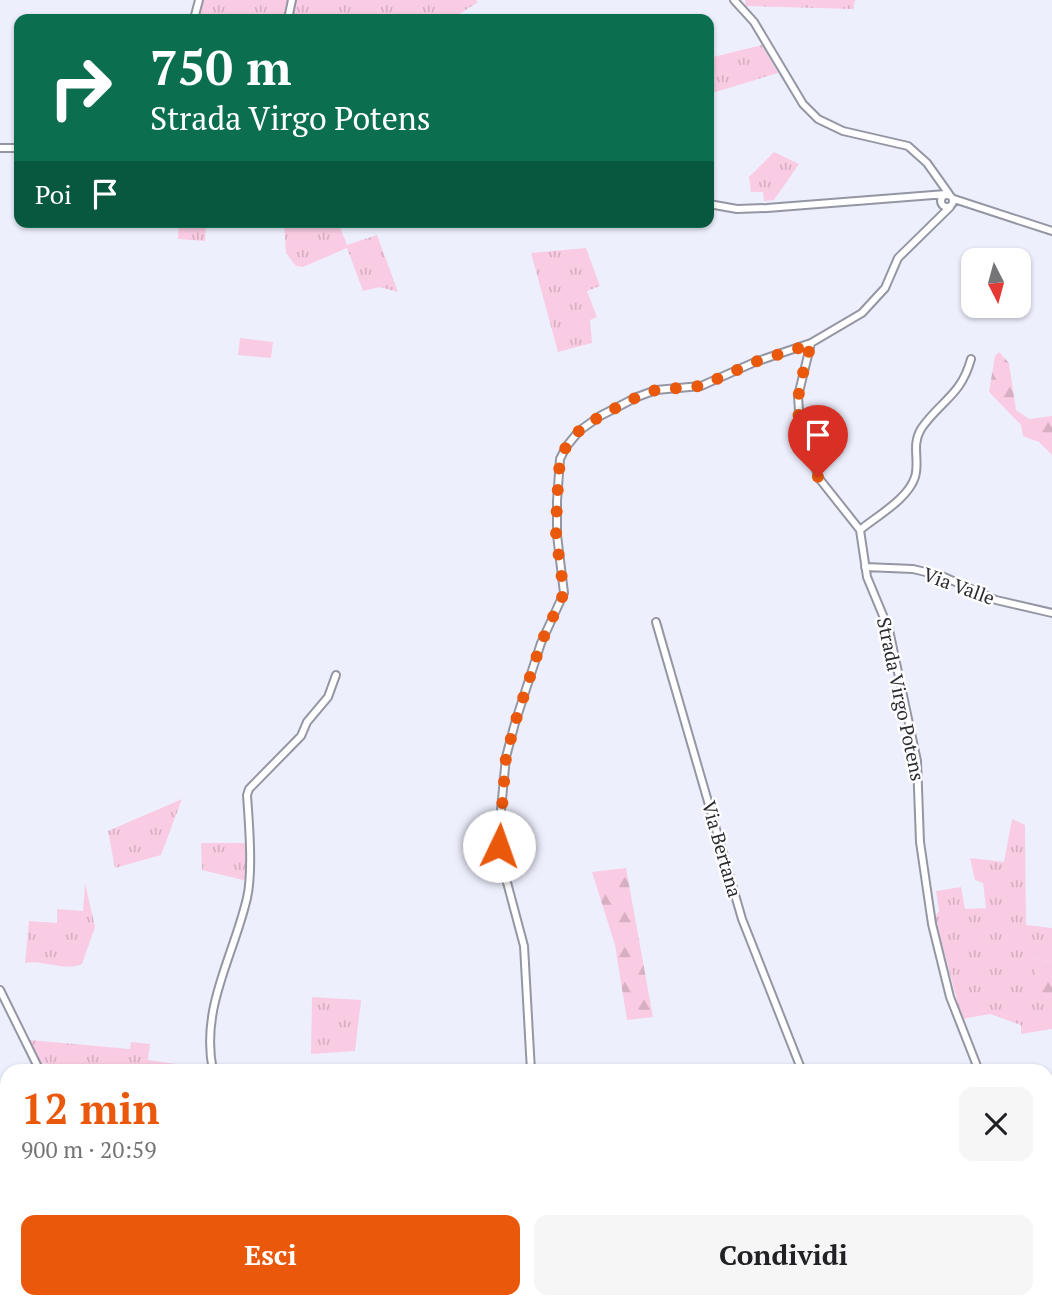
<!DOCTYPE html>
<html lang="it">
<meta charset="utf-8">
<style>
:root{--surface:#fff;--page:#f6f6f6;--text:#202124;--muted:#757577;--accent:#ea580c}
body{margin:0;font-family:"PT Serif",serif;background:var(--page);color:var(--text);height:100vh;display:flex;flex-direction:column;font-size:26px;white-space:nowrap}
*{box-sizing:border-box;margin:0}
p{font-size:23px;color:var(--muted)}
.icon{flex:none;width:38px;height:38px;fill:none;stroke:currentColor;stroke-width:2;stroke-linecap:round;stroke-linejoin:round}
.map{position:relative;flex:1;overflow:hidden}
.sheet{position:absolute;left:0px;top:1064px;width:1054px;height:245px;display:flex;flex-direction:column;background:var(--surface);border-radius:21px 21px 0 0;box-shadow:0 2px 5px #0004}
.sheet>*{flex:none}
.top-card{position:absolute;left:14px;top:14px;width:700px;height:214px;border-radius:14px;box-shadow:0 2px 5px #0004;background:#0b6e4f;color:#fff;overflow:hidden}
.needle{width:46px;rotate:174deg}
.tools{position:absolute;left:961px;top:248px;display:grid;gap:14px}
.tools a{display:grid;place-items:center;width:70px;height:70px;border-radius:14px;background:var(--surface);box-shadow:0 2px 5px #0004;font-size:35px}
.pin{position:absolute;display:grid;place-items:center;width:60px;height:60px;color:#fff;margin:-72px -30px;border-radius:50% 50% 50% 0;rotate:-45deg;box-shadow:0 0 7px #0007}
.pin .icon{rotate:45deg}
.me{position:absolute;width:77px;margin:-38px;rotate:3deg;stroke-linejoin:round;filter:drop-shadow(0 0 5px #0008)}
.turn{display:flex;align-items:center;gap:24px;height:147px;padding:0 21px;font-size:32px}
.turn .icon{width:91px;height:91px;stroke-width:2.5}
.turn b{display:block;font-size:49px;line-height:60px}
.then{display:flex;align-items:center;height:66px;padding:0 21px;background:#0003;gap:14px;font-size:26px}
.round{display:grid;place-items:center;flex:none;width:74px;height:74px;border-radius:14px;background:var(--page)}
.head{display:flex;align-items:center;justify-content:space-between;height:119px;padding:0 21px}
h1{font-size:42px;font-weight:700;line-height:52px;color:var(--accent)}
.button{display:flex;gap:14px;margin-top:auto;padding:14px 21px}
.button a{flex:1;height:80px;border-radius:14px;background:var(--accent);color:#fff;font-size:28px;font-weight:700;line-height:80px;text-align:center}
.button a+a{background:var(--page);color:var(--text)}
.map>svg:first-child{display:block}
.grass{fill:url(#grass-tufts)}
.forest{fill:url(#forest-firs)}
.park{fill:#facce3}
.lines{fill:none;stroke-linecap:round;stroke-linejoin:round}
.minor-casing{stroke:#9496a3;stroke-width:10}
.minor{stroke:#fff;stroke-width:6}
.route{stroke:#ea580c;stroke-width:12;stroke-dasharray:0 21.6}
.labels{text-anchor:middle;stroke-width:5;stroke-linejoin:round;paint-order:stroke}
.street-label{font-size:19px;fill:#2a2b31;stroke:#fdfdfd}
</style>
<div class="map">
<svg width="1052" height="1309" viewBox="0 0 1052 1309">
<defs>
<pattern id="grass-tufts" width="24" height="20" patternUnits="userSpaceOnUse" patternTransform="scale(1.75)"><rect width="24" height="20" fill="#facce3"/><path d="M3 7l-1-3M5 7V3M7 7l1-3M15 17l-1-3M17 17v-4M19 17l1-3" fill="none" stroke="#d6afc3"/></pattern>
<pattern id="forest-firs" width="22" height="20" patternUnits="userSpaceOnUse" patternTransform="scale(1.75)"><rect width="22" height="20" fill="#facce3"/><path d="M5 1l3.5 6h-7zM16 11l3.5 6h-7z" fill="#d6afc3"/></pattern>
</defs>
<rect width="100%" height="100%" fill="#edeffd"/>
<path class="grass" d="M202,0h88l-4,19h-88z
M295,0h181l2,2 -26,17h-161z
M745,0h110l-2,9 -107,-3z
M762,45l16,28 -69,21v-36z
M774,152l25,12 -25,36 -10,1 -1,-9h-12l-2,-15z
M179,222h27l-1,19 -27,-2z
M284,222h54l9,23 30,-10 21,57 -18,-5 -17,4 -16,-43 -44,19 -7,-1 -10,-13z
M586,248l14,38 -13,5 10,26 -7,3 2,23 -34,9 -27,-99z
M182,799l-21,56 -46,13 -7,-37z
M1012,819l13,6 1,100 26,3v33l-17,-2 17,43v27l-31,5v-9l-31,-11 -28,5 -27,-102 4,-6 -3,-20 25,-4 4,22 21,-1 -3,-25 -8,-3 -5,-22 34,4z
M201,843h44l2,38 -45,-11z
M85,883l10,44 -13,37c-17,8 -39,-5 -57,-1l4,-42 28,2v-14l26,2z
M312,997l49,3 -6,51 -44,3z
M29,1040l101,9 1,-7 19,2 -2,16 28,4 2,7h-62l-76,-8z
M7,1154v55l-7,-2v-52z
M34,1302h101l1,7h-94l-7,-2z"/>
<path class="forest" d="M999,352l10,11 7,47 13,9 23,-3v39l-13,-13 -16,-6 -2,-11 -32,-33 6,-36z
M626,868l27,149 -26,3 -12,-75 -23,-73z
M1035,959l17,2v41l-20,-4z"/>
<path class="park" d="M240,338l33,4 -2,16 -33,-3z"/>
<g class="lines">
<g class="minor-casing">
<path id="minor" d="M734,0l20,22 49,82 15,15 25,12 65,15 19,17 22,31
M194,19l5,-19
M288,19l4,-19
M0,148h19
M941 201a6 6 0 1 1 12 0a6 6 0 1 1-12 0Z
M954,199l98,32
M709,204l28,5 30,-1 179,-14
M811,343l-13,53 2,29 11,24 7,28 42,53 7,47 22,53 28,131 3,81 12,82 18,73 29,74
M860,530c17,-14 48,-31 55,-53 5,-17 -4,-31 6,-48 19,-28 40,-33 50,-70
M865,567l48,2 29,7 54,24 56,13
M656,622l86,297 60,152
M0,990l40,81
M213,1071c-13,-63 20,-113 34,-173 6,-26 2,-75 0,-103l2,-6 52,-53 6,-14 21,-25 8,-22
M531,1071l-7,-125 -23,-86 -2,-29 7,-74 9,-34 26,-80 23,-50 -7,-58v-34l3,-42 6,-12 13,-16 21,-15 37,-19 19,-7 45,-4 54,-24 56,-19 51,-30 23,-25 13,-30 52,-51
M0,1300l31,9
M145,1302l1,7
M545,1302l9,7
M895,1302l6,7
M1045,1302l3,7
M227,1309v-7"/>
</g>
<use href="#minor" class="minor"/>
</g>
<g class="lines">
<path class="route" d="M499,846l7,-89 9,-34 26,-80 23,-50 -8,-57 1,-35 3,-43 6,-11 13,-16 21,-15 37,-19 19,-7 45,-4 54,-24 56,-18 -11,40 -3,26 21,67"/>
</g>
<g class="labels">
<g class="street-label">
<text transform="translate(959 586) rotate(20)" y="7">Via Valle</text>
<text transform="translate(901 699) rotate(78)" y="7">Strada Virgo Potens</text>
<text transform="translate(722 849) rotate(74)" y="7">Via Bertana</text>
</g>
</g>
</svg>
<div class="tools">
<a><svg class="needle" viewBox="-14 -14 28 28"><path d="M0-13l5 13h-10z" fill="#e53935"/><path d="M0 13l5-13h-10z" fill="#757577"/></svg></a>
</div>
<div class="pin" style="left:818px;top:477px;background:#d93025"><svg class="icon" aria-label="arrive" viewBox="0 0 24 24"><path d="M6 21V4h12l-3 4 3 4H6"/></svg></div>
<svg class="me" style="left:499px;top:846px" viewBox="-20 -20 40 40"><circle r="19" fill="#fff"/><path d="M0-13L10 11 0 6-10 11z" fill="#ea580c"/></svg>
<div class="top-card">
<div class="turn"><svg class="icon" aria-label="right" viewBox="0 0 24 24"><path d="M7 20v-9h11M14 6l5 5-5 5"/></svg><div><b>750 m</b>Strada Virgo Potens</div></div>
<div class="then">Poi<svg class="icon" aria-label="arrive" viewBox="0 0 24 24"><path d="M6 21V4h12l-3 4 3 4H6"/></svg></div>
</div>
<section class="sheet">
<div class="head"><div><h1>12 min</h1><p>900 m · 20:59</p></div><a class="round"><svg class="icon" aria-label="close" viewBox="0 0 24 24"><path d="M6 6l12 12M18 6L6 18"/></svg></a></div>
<div class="button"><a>Esci</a><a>Condividi</a></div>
</section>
</div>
